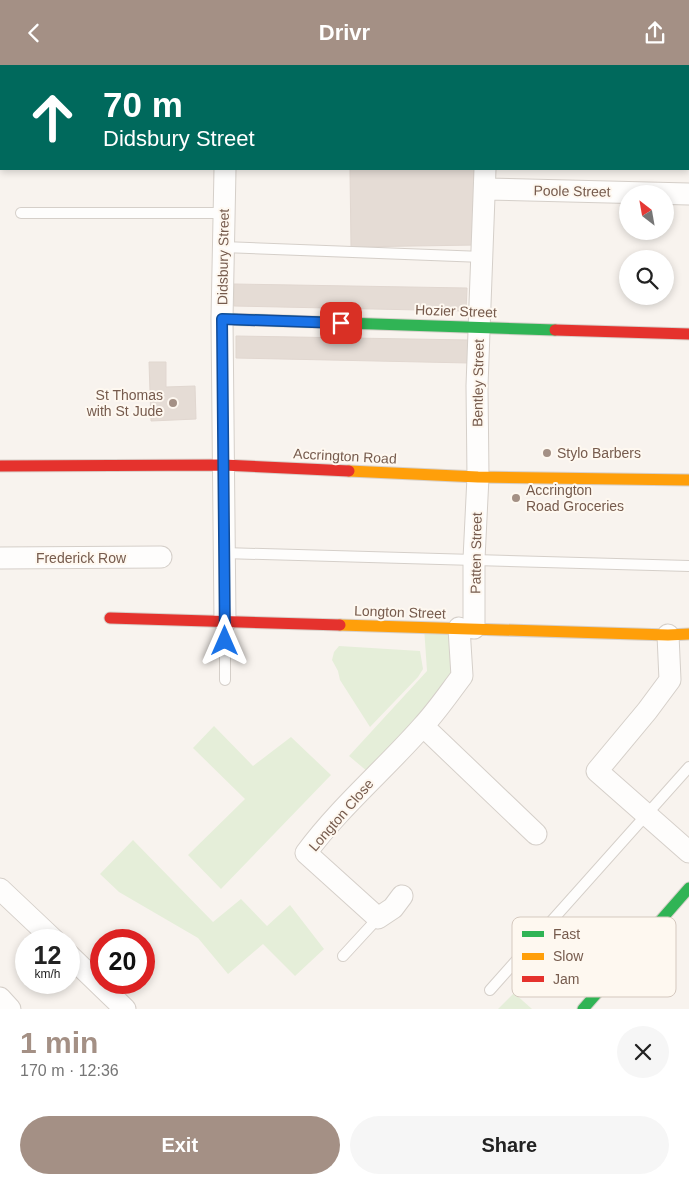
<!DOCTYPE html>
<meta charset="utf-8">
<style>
:root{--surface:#fff;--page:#f6f6f6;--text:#222;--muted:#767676;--accent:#a49085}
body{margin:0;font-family:Arial,sans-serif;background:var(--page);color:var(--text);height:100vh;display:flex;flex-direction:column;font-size:19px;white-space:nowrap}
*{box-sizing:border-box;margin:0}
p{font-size:16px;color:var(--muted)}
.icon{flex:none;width:28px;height:28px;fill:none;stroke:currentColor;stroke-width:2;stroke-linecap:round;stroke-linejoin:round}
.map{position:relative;height:944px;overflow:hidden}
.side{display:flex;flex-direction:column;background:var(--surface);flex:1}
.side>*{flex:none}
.top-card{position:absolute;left:0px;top:0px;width:690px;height:105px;box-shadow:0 2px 8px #0003;background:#00695c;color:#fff;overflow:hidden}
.needle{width:32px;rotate:329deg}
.buttons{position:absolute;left:619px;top:120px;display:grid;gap:10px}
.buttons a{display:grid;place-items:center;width:55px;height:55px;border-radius:50%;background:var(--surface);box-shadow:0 2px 8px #0003;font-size:25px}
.speed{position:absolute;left:15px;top:864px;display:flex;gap:10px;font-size:25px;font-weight:700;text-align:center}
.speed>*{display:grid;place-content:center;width:65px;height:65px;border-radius:50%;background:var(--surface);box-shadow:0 2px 8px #0003;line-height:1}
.speed small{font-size:12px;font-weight:400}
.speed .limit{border:8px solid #d22;background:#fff;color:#111}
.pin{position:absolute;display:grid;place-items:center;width:42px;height:42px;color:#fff;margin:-21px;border-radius:10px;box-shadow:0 2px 8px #0006}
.me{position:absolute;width:55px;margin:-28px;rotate:0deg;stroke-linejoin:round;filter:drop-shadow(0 0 4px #0008)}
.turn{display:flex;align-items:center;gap:18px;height:105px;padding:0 20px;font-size:22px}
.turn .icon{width:65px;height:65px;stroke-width:2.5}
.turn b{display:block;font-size:35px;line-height:42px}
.round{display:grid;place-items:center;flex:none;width:52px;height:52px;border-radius:26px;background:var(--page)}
.summary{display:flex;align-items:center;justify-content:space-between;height:85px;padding:0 20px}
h1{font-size:30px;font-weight:800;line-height:38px;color:var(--accent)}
.cta{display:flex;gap:10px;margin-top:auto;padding:10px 20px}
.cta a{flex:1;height:58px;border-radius:30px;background:var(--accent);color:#fff;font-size:20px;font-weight:800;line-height:58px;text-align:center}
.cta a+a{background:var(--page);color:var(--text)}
header{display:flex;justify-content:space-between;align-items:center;height:65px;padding:0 20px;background:var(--accent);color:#fff;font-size:22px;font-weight:800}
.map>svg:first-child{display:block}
.green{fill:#e5eed9}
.building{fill:#e5dcd5;stroke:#e1d7d0}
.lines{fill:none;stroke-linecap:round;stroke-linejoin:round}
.lane-casing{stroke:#d5cfc9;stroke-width:12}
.street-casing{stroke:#d5cfc9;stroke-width:23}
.fast-casing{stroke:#d7d0ca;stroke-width:13}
.slow-casing{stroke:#d7d0ca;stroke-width:13}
.jam-casing{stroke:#d7d0ca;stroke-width:13}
.lane{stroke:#fefdfc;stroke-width:10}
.street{stroke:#fefdfc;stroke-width:21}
.fast{stroke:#30b455;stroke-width:11}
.slow{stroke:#ff9f0a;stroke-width:11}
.jam{stroke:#e5322d;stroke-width:11}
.route-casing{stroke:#114b97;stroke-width:12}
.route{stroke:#1a73e8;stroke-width:9}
.poi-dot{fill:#a49085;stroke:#fef8f0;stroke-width:2}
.labels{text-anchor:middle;stroke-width:4;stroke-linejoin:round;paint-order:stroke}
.street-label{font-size:14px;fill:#765b4d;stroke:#fef8f0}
.poi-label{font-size:14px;fill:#765b4d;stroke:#fef8f0;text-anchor:start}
.key{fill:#fef8f0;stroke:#d5c9bf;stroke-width:1}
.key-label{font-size:14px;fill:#765b4d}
</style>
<header><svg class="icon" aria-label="back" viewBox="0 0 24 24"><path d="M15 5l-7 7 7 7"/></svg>Drivr<svg class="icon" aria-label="share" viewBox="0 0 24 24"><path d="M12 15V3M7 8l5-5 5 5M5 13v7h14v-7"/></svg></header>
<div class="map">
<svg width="689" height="944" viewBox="0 0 689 944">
<rect width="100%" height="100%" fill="#f8f3ee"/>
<path class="green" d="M424,562l35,1 3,48 -88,101 -25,-21 78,-85z
M339,581l81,5 3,18 -5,8 -48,50 -30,-47 -2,-9 -6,-11 2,-8z
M214,661l39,40 38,-29 40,38 -110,114 -33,-34 57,-56 -52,-51z
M133,775l80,82 28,-23 26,27 23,-21 34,44 -29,27 -32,-32 -35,30 -30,-36 -79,-46 -19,-18z
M514,928l18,16h-34z"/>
<path class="building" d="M59,0h126l-126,1z
M258,0h91v1h-91z
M349,0h124v1h-124z
M350,104h125l1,76 -125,2z
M234,219l233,4 -1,23 -232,-5z
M236,271l233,4v23l-233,-5z
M149,297h17v25l29,-1 1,33 -45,2z"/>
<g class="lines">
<g class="lane-casing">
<path id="lane" d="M21,148h202
M223,182l260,10
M224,488l465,13
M225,558v57
M343,891l35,-38
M490,925l199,-223"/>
</g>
<g class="street-casing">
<path id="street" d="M484,0v1
M229,1v-1
M486,124l203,5
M0,493l161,-1
M225,557l-3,-303 3,-150
M474,563v-69l4,-82 -1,-91 8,-217
M668,570l2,45 -23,31 -50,60 92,81
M423,661l113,108
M0,824l54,51
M402,831l-9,12 -15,10 -72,-65c34,-46 78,-83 116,-126 15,-16 27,-34 40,-51l-3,-48
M69,890l56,54
M0,933l10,11"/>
</g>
<g class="fast-casing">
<path id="fast" d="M222,254l333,11
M583,944l106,-121"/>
</g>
<g class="slow-casing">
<path id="slow" d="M349,406l129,6 211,3
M340,560l328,10 21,-1"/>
</g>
<g class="jam-casing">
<path id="jam" d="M555,265l134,4
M0,401l223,-1 126,6
M110,553l230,7"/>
</g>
<use href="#lane" class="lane"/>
<use href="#street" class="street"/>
<use href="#fast" class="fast"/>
<use href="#slow" class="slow"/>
<use href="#jam" class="jam"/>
</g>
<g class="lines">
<g class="route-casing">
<path id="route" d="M225,576l-3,-322 119,4"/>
</g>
<use href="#route" class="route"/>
</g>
<g class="poi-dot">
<circle cx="173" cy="338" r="5"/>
<circle cx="547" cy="388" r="5"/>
<circle cx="516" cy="433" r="5"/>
</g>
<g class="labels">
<g class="street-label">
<text transform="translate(572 126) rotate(1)" y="5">Poole Street</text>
<text transform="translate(223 192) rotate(-89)" y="5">Didsbury Street</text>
<text transform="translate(456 246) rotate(2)" y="5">Hozier Street</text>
<text transform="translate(478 318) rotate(-89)" y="5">Bentley Street</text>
<text transform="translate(345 391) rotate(3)" y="5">Accrington Road</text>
<text transform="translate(476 488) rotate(-89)" y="5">Patten Street</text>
<text x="81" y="498">Frederick Row</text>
<text transform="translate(400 547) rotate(2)" y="5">Longton Street</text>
<text transform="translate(341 750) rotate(-49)" y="5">Longton Close</text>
</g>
<g class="poi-label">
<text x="163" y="335" text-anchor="end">St Thomas<tspan x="163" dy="16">with St Jude</tspan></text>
<text x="557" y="393">Stylo Barbers</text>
<text x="526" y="430">Accrington<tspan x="526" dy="16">Road Groceries</tspan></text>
</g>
</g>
<rect x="512" y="852" width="164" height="80" rx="8" class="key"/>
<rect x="522" y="866" width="22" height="6" fill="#30b455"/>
<rect x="522" y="888" width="22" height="7" fill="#ff9f0a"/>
<rect x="522" y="911" width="22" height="6" fill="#e5322d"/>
<g class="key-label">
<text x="553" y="874">Fast</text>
<text x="553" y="896">Slow</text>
<text x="553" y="919">Jam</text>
</g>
</svg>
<div class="buttons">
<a><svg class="needle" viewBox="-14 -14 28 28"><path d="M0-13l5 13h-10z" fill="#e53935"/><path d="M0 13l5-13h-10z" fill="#767676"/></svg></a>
<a><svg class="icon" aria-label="search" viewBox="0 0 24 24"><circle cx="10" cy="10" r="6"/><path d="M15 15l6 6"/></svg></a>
</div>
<div class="speed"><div>12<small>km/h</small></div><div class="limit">20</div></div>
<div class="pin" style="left:341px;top:258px;background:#d93025"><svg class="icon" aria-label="arrive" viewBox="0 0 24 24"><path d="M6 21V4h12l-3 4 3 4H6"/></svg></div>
<svg class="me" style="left:225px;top:576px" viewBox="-20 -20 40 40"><path d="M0-17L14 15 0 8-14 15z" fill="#1a73e8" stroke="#fff" stroke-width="4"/></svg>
<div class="top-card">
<div class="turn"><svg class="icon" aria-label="ahead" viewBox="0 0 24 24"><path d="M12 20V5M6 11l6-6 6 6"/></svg><div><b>70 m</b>Didsbury Street</div></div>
</div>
</div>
<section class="side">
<div class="summary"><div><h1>1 min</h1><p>170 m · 12:36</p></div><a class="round"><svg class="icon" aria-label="close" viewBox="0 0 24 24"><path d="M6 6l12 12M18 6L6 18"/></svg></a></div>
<div class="cta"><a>Exit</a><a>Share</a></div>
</section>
